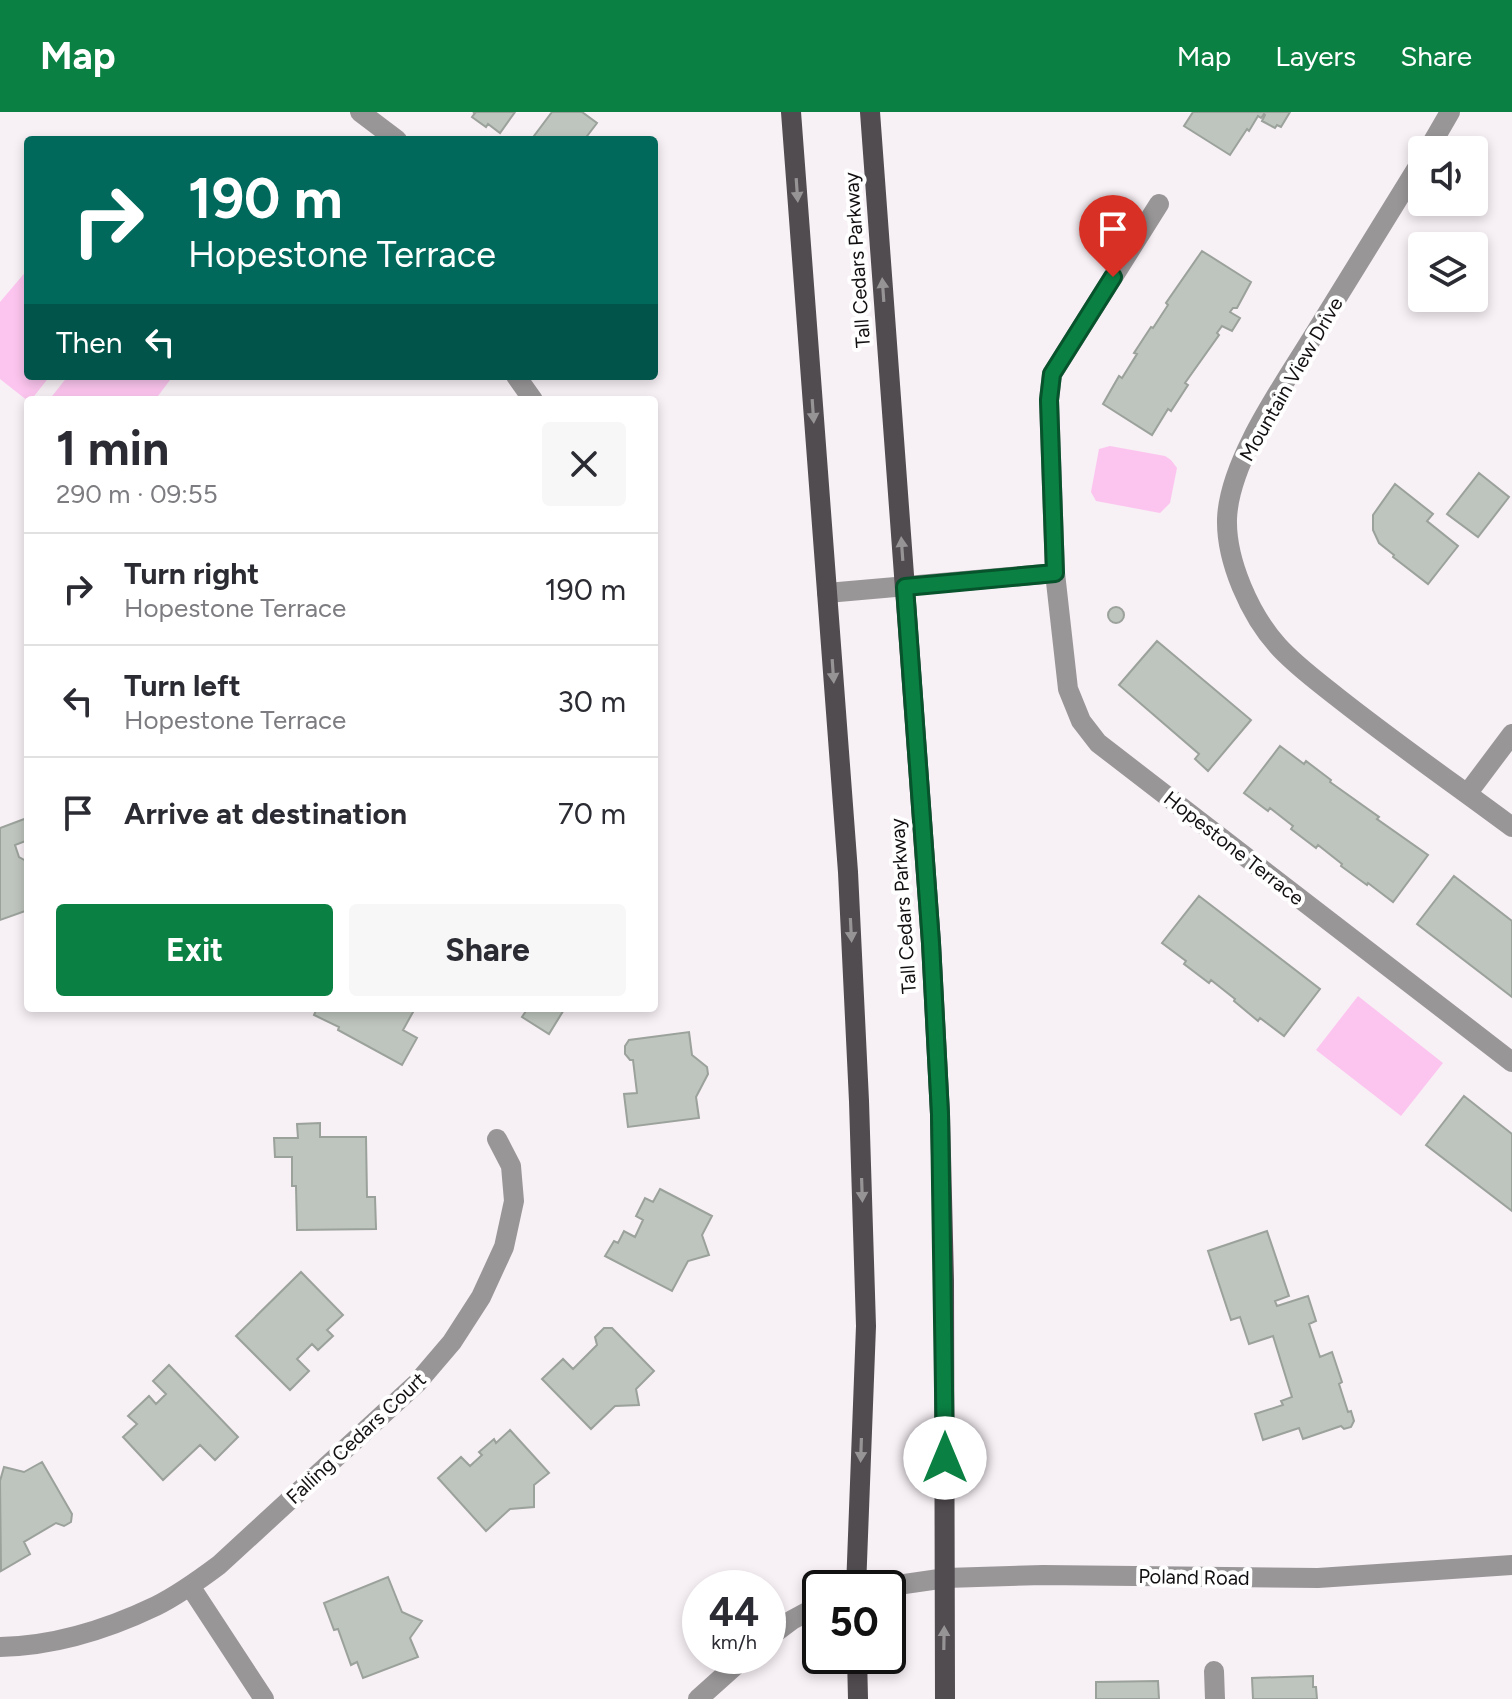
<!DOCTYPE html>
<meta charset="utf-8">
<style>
:root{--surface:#fff;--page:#f7f7f7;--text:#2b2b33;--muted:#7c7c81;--line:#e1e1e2;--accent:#0b8043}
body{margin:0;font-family:Figtree,sans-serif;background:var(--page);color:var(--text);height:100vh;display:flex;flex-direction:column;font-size:30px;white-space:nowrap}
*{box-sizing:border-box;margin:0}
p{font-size:26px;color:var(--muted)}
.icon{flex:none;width:44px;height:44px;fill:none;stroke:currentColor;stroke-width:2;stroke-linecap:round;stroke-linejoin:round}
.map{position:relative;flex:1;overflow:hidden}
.panel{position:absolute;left:24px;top:284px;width:634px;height:616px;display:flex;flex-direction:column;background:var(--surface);border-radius:8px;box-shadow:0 4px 12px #0003}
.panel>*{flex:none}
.hud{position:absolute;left:24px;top:24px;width:634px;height:244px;border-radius:8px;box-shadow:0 4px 12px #0003;background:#00695c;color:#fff;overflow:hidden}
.controls{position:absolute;left:1408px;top:24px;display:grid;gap:16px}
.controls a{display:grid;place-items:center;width:80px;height:80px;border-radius:8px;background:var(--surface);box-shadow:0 4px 12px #0003;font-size:40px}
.speed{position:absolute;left:682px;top:1458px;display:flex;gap:16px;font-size:40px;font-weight:700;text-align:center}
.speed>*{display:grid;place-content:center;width:104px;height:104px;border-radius:50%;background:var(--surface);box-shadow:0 4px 12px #0003;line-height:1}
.speed small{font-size:20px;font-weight:400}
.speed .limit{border:4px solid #111;border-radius:12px;background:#fff;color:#111}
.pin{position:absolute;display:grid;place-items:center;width:68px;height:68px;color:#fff;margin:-82px -34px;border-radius:50% 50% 50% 0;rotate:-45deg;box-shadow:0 0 8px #0007}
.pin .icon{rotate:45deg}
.me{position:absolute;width:88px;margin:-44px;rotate:0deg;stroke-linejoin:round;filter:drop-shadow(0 0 6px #0008)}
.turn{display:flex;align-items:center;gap:28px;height:168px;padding:0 32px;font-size:36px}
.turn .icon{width:104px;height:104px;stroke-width:2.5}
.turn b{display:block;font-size:56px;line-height:68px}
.then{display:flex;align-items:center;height:76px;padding:0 32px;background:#0003;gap:16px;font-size:30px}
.round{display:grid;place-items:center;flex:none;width:84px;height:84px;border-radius:8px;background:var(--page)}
.overview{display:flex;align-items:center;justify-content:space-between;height:136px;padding:0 32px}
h1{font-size:48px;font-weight:700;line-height:60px}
.button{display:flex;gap:16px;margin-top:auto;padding:16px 32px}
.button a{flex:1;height:92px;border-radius:8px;background:var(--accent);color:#fff;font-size:32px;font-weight:700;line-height:92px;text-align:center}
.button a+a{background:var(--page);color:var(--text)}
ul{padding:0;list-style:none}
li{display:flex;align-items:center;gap:24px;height:112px;padding:0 32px;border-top:2px solid var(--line)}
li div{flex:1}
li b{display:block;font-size:30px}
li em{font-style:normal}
header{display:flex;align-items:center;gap:48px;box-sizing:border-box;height:112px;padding:0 40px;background:var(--accent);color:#fff}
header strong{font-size:38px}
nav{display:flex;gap:44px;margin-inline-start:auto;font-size:28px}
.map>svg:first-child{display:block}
.green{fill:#fcc5ef}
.building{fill:#bec4be;stroke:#9ba19b;stroke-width:2}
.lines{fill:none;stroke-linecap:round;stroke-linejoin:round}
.minor{stroke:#999698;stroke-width:20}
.major{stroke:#514c50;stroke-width:20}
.oneway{fill:#979496}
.route-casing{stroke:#07532c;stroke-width:20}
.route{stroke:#0b8043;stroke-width:14}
.labels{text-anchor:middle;stroke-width:8;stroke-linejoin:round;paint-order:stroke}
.street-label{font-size:20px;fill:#131012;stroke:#fff}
</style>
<header>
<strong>Map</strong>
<nav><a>Map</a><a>Layers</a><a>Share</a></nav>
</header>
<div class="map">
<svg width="1512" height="1587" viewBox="0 0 1512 1587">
<rect width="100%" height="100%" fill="#f7f0f5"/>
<path class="green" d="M28,157v107h22l-19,24 -3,1 -28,-22v-77z
M68,264h105l-18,24h-106z
M1110,334l55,10 6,4 6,8 -7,35 -10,10 -64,-12 -5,-9 8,-43z
M1358,884l85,67 -42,53 -85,-66z"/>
<path class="building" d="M473,0h42l-15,21 -12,-9 -2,3 -14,-10 3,-4z
M552,0h30l15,11 -13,17h-53z
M1193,0h97l-9,15 -4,-2 -2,3 -13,-7 3,-6 -1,-1 -3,4 -3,-2 -9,15 -2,-2 -17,26 -46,-29z
M1202,139l49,31 -14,26h-4l-3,4 10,6 -8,13 -10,-5 -5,7 2,2 -34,48 3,2 -17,26 -3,-2 -16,26 -49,-31 16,-28 3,2 15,-24 -3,-1 17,-26 2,1 15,-23 -2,-2z
M1479,361l30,24 -31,40 -31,-23z
M1395,372l38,30 -6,7 31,25 -30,38 -35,-27 1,-2 -15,-12 -6,-13v-15z
M1108 503a8 8 0 1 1 16 0a8 8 0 1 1-16 0Z
M1157,529l94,79 -43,51 -13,-12 4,-5 -80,-69z
M1280,634l24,18 2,-3 25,19 -1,2 49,35 -2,2 51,36 -35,47 -25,-19 -1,2 -7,-5 -19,-14 1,-2 -24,-19 -2,3 -25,-19 2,-3 -23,-18 -2,3 -24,-18z
M27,706l1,22 -13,5 4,12 9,5v48l-28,10v-92z
M1454,764l58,45v76l-95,-73z
M1199,784l121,93 -36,47 -24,-18 -2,3 -24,-20 1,-2 -24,-19 -2,3 -25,-19 2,-3 -24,-18z
M317,896h94l-1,2 3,2 -10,18 14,8 -15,27 -64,-35 1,-3 -25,-12z
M528,896h37l-16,26 -27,-17z
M689,920l3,23 15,12 1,7 -12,23 3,21 -71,9 -4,-33 13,-1 -4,-33h-3l-5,-6v-8l4,-6z
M1464,984l48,38v77l-86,-66z
M320,1011v14h46l1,60h8l1,32 -79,1 -1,-44h-4v-29h-17l-1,-19h24l-1,-14z
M660,1077l52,27 -10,19 7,20 -21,6 -16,30 -67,-35 9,-15 4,2 6,-12 11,6 8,-17 -7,-4 9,-18 8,4z
M1267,1119l22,65 -14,5 2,5 31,-10 8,25 -7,3 11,33 12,-5 10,30 -3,2 9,28 3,-1 3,10 -3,6 -7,2 -3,-3 -38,13 -4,-11 -36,12 -8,-26 28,-9 -2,-4 11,-4 -19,-61 -24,8 -9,-27 -9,3 -23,-69z
M301,1160l42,43 -16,15 6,6 -15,14 -6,-6 -15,15 12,12 -19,19 -54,-54z
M604,1216h8l42,43 -18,18 3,16 -24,1 -24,23 -49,-50 21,-20 10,10 24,-24 -2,-8z
M169,1253l69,72 -23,23 -15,-15 -37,35 -40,-43 14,-13 -9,-8 21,-20 7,8 10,-10 -13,-13z
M510,1318l39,43 -15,12v22l-24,2 -24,22 -48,-53 23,-21 9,9 12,-11 -3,-3 15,-13 2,4z
M42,1350l30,52 -1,8 -7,4 -8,-3 -32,19 6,12 -29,17 -1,-90 4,-14 20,5z
M388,1465l14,35 20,9 -12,17 8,19 -55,21 -6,-16 -6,3 -13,-36 -4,1 -10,-27z
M1313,1564v11h3l1,12h-64l-1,-21z
M1158,1569l1,18h-63v-17z"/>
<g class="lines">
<path class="minor" d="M360,0l37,28
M1428,38l22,-38
M1422,48c-36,59 -72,117 -108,175 -30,49 -85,126 -87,184 -1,42 23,96 51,127 17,19 39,35 59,51 57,45 117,87 175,130
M1159,92l-107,170 -3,26 6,173 13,116 13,32 17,22 414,319
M516,264l17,24
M827,481l228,-20
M1467,682l45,-60
M190,1474l74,113
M877,1476l69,-10 97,-3 275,3 194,-13
M768,1526l24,-18 28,-15
M0,1535c53,-1 108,-18 156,-41 22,-11 43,-26 63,-41l198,-182 35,-41 29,-45 23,-50 10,-46 -3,-35 -14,-27
M1214,1559l1,28
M698,1587l48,-43"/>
<path class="major" d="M791,0l57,760 11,229 7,225 -10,262
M870,0l61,831 9,171 4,167 1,418
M857,1544l1,43"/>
</g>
<defs><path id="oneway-solid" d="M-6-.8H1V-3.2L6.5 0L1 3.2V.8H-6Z" transform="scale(2)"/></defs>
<g class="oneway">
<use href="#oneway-solid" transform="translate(797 78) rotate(86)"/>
<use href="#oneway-solid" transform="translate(883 178) rotate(-94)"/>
<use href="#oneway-solid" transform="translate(813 299) rotate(86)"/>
<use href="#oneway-solid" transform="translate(902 437) rotate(-94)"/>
<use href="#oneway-solid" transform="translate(833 559) rotate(86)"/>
<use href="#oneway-solid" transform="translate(851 818) rotate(87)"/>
<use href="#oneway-solid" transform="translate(862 1078) rotate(88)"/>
<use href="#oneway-solid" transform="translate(861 1338) rotate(92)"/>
<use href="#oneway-solid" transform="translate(944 1526) rotate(-89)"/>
</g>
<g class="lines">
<g class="route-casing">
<path id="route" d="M945,1346l-5,-344 -9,-171 -26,-356 150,-14 -6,-173 3,-26 61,-97"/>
</g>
<use href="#route" class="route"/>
</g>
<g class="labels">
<g class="street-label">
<text transform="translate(857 148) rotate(-94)" y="7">Tall Cedars Parkway</text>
<text transform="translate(1291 267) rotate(-60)" y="7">Mountain View Drive</text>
<text transform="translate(1234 736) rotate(38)" y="7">Hopestone Terrace</text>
<text transform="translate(903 794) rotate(-94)" y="7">Tall Cedars Parkway</text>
<text transform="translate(356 1326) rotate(-43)" y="7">Falling Cedars Court</text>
<text transform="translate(1194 1465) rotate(1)" y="7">Poland Road</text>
</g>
</g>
</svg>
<div class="controls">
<a><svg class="icon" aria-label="sound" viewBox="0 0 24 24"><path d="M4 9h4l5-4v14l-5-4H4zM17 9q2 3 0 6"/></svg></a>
<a><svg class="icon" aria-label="layers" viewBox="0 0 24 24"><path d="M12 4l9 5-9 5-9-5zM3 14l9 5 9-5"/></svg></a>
</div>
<div class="speed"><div>44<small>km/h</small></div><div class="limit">50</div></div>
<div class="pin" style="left:1113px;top:165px;background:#d93025"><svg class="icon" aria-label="arrive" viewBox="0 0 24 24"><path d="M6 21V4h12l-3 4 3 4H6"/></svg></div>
<svg class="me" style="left:945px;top:1346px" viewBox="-20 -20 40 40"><circle r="19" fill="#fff"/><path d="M0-13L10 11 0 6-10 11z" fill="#0b8043"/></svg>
<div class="hud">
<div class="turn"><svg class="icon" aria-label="right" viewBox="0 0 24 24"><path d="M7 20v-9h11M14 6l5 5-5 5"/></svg><div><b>190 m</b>Hopestone Terrace</div></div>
<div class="then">Then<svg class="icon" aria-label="left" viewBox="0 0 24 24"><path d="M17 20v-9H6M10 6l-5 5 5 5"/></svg></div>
</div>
<section class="panel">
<div class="overview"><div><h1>1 min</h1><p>290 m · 09:55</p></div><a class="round"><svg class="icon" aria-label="close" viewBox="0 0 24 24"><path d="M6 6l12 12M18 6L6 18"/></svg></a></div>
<ul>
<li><svg class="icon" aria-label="right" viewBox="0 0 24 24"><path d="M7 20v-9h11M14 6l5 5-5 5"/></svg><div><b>Turn right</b><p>Hopestone Terrace</p></div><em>190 m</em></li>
<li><svg class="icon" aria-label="left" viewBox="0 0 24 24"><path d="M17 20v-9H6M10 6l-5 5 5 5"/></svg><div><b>Turn left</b><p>Hopestone Terrace</p></div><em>30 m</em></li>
<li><svg class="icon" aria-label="arrive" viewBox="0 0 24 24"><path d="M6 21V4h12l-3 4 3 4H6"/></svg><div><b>Arrive at destination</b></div><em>70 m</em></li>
</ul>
<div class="button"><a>Exit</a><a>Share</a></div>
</section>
</div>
